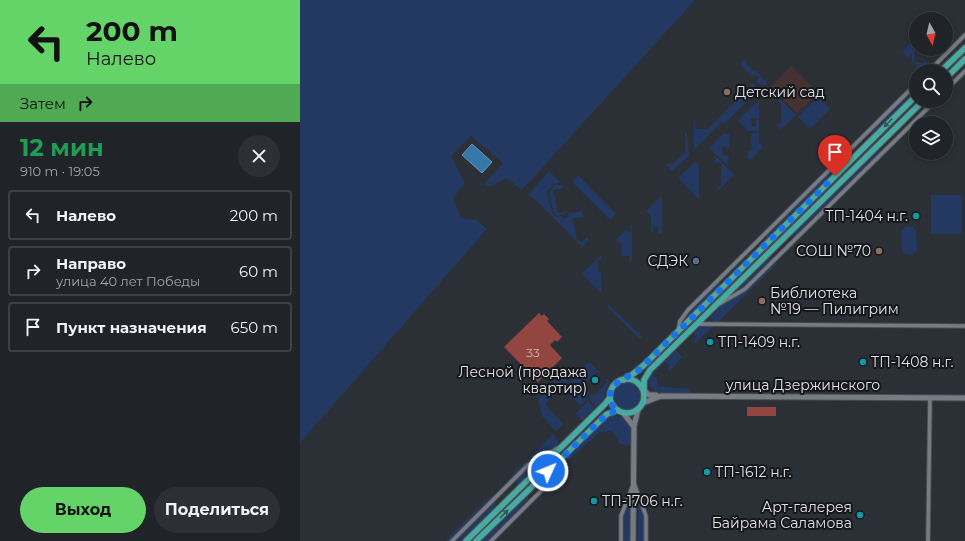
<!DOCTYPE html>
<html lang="ru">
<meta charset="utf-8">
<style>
:root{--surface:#202328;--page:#2d2f34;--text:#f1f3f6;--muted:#a2a4a8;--line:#3d4045;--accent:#64d468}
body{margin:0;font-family:Montserrat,sans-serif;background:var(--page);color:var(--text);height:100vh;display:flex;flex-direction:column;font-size:15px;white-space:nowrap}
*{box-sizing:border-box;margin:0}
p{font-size:13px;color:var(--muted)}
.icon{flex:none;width:22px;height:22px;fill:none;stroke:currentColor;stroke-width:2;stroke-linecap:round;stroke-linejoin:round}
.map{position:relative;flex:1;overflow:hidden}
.sheet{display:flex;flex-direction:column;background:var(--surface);width:300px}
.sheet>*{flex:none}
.top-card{background:#64d468;color:#111;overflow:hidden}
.needle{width:26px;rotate:172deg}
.fabs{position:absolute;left:609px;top:12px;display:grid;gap:8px}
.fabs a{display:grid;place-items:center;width:44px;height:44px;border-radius:50%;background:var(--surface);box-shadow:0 2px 6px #0003,0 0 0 1px var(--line);font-size:20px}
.pin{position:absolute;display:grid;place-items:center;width:34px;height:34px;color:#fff;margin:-41px -17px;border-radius:50% 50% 50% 0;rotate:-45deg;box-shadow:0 0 4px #0007}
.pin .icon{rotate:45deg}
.me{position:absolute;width:44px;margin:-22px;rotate:46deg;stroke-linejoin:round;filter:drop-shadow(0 0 3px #0008)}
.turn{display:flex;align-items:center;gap:14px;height:84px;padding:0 20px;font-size:18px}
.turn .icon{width:52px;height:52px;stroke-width:2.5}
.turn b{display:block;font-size:28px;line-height:34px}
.then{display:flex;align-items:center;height:38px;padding:0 20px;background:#0003;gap:8px;font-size:15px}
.round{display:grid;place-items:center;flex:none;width:42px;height:42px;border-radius:21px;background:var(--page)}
.headline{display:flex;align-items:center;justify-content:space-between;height:68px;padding:0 20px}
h1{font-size:24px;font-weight:700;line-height:30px;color:#1e9e55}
.cta{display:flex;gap:8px;margin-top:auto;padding:8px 20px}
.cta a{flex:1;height:46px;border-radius:24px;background:var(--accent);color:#111;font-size:16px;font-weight:700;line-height:46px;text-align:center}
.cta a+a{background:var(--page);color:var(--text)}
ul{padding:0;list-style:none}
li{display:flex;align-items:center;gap:12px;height:50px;margin:0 8px 6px;padding:0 12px;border:2px solid var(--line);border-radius:4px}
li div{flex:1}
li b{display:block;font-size:15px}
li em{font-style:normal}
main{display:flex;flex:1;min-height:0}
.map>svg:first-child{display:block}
.medical{fill:#45312f}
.green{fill:#233961}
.water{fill:#3577a9;stroke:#6897bb}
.building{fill:#92463f}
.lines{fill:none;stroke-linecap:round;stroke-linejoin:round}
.street-casing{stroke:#494c52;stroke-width:5.5}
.secondary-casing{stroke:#494c52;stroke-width:7}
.primary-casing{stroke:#494c52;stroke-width:8}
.street{stroke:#777c84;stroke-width:3.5}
.secondary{stroke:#777c84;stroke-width:5}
.primary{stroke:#47aba2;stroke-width:5.5}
.oneway{fill:#2c5a57}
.route{stroke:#1a73e8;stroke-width:7;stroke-dasharray:0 12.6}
.education-dot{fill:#8d6e63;stroke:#15171a;stroke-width:1.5}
.culture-dot{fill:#0f9aa8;stroke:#15171a;stroke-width:1.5}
.service-dot{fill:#5c6f8a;stroke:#15171a;stroke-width:1.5}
.labels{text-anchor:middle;stroke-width:4;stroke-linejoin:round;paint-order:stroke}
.number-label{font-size:12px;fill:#ccbabc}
.poi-label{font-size:14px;fill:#dfe1e6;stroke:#15171a;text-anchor:start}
.street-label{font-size:14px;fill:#dfe1e6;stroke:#15171a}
</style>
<main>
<section class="sheet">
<div class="top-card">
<div class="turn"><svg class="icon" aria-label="left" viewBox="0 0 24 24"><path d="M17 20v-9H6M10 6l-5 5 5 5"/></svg><div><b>200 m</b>Налево</div></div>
<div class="then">Затем<svg class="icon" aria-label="right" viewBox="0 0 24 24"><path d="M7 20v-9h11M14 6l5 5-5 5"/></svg></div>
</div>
<div class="headline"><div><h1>12 мин</h1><p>910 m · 19:05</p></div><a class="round"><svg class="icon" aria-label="close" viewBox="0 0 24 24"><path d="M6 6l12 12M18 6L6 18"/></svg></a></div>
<ul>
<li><svg class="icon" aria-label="left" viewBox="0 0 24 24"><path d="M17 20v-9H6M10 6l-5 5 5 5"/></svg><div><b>Налево</b></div><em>200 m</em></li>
<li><svg class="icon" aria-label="right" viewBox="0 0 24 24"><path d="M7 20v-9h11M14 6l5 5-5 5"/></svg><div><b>Направо</b><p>улица 40 лет Победы</p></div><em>60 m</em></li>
<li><svg class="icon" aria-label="arrive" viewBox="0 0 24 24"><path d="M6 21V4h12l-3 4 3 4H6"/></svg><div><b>Пункт назначения</b></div><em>650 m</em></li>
</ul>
<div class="cta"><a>Выход</a><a>Поделиться</a></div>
</section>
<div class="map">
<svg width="665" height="541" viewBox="0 0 665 541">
<rect width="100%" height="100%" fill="#2b2f36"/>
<path class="medical" d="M490,67h3l25,26 -21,20 -26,-26z"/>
<path class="green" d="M0,0h395l-173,190 -16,-12 -17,9 -5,-3 19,-21 -32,-27 -20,20 14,27 -12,15 8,20 16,2 10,9 -187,214z
M616,37l-2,25 10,1 1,-3h1l1,5 -6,6 -9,-10v-8l-4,5 -6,-6z
M444,59l2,1 -1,2 9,10 2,-2 11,13 -3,3 -8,-4 3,-5 -5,-3 -1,3 -3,-3 2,-2 -3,1 -9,-9z
M453,83l6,7 -35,34 -2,-2 -28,28v-30h1v9h13z
M616,87v6l-45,45v-6z
M518,97l12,12 -20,20 -12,-12z
M480,99l16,16 -16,15 -3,-5 4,-2v-21h-4z
M455,103h4v16l-8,-1 1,9h4v-7h3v11h-12l-9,-11z
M385,133h2l2,23 -17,15 -7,-7 9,-1 11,-11z
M424,133l5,1v14l-7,-2 1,10 6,-1 -1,11 -19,-18z
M451,133h8v9l4,5 -13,13 -2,-1v-8h3z
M573,143l2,2 -103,102 -2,-2z
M579,149l3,3 -87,86 -3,-3z
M415,155l19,20 -16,16v-4l3,-1v-23l-8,-1 3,-3 -2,-3z
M395,162l4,2v35l-21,-21z
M540,162l3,3 -76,75 -3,-2z
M249,171l11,11 -6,2 -7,7 5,21 4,5 6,-1 1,3 6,-2 -1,-4 13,-2 3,6 -11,1 4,22 4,2 6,-5 2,3 -7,7 -44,-45 -10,-7z
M278,175l38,39 -6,6 -38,-38z
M255,185h9l-3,4 -8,1 5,23 8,-1v2l-9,2 -4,-5 -4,-19z
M362,195v38h-4v-7l-5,1v5h-2v-15l-5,-6z
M631,195h31v39h-31z
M332,224v37h-3v-5h-7v-11l-6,-5 10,-10 3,3 3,-3 -3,-3z
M606,226l7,1 3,4 1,19 -5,5 -7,-1 -3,-3v-20z
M301,255v5l-3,1v10l3,2v20l-19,-19z
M470,257l3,3 -29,28 -14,8z
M476,262l1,2 -60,59 -6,-3v-4l13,-13 23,-12z
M445,270h2l-74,74 -1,-1z
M418,283l3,2 -38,38 6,-12z
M309,305l31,29 2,3 -2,2 -33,-32z
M400,326h14l-18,17 -3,-3 3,-3 -3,-4z
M376,350l6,7 -12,14 -2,-2 1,-3 -5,-5z
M289,362l12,12 -1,1 -4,-3 -13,13 6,8 -3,7 -5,6 -19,-18 -17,16 18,20 -7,7 -14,-15 -4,-19 22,-22 9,7z
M361,365h2l-10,10 4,4v7l33,3v4c-13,0 -42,5 -42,-14z
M305,379h3l1,3c-5,9 -3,18 -12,26l-8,-10 2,-4 2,2 14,-14z
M313 396a14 14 0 1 1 28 0a14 14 0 1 1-28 0Z
M288,401l6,6v5l-9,8h-3l-7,-6z
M314,415c4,2 7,2 10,3 9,4 9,21 4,28l-8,-2 -3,-7 -7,-6 -10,1 -39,35 2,-9 22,-18 4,-7 17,-16z
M253,434l5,7 -1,6 -27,15 -17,16 -2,-2z
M247,457l-28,27 -4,-4 18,-16z
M225,495l5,4 -43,42h-8z
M331,496v45h-7v-29z
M190,497l2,2 -43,42h-4z
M338,498l7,17v26h-7z
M194,501l2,3 -6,9 -29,28h-7z"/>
<path class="water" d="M172,144l20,18 -10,11 -20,-18z"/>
<path class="building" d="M239,313l3,3 2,-2 5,5 -2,2 15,16 -5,5 -2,-2 -5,5 12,13 -24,24 -34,-35z
M447,407h29v9h-29z"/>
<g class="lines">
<g class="street-casing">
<path id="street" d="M629,71l36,-36
M646,90l19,-19
M419,304l26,-15 190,-188
M397,324l268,2
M378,331l2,-10 8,-11 228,-226
M334,483l12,33v25
M152,541l76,-76 30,-17
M191,541l62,-62 8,-19
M321,541v-25l12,-31
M628,541l2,-143"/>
</g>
<g class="secondary-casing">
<path id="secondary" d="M344,390l5,5h7
M343,403l18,-7 304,2
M324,414l10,13 -1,114
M334,426l4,-16"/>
</g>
<g class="primary-casing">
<path id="primary" d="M641,71l24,-23
M646,78l19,-19
M310 396a17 17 0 1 1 34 0a17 17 0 1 1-34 0Z
M324,380l9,-6 11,-9 272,-269
M344,390v-10l6,-10 273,-269
M166,541l139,-137 5,-7
M176,541l131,-127 11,-4"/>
</g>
<use href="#street" class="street"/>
<use href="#secondary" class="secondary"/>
<use href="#primary" class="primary"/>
</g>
<defs><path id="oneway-solid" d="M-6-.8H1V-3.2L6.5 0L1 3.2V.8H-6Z"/></defs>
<g class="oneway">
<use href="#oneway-solid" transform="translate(588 123) rotate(135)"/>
<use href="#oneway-solid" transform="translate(204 514) rotate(-45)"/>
</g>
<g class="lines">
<path class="route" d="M248,471l59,-57 11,-4c-10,-6 -11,-20 -1,-27 7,-6 15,-8 23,-14l195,-193"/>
</g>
<g class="education-dot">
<circle cx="427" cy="92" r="4"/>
<circle cx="579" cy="251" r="4"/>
<circle cx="462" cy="301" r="4"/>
</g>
<g class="culture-dot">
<circle cx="616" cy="216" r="4"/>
<circle cx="410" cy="342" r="4"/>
<circle cx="563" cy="362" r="4"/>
<circle cx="295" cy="380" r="4"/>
<circle cx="407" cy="472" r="4"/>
<circle cx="294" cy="501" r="4"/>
<circle cx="560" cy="515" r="4"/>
</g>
<circle class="service-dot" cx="396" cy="261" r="4"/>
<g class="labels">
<g class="number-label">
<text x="233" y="357">33</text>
</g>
<g class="poi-label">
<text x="435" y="97">Детский сад</text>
<text x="608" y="221" text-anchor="end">ТП-1404 н.г.</text>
<text x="571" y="256" text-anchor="end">СОШ №70</text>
<text x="388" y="266" text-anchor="end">СДЭК</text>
<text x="470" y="298">Библиотека<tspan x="470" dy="16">№19 — Пилигрим</tspan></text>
<text x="418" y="347">ТП-1409 н.г.</text>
<text x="571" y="367">ТП-1408 н.г.</text>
<text x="287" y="377" text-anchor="end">Лесной (продажа<tspan x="287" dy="16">квартир)</tspan></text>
<text x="415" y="477">ТП-1612 н.г.</text>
<text x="302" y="506">ТП-1706 н.г.</text>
<text x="552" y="512" text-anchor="end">Арт-галерея<tspan x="552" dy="16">Байрама Саламова</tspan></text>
</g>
<g class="street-label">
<text x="503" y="390">улица Дзержинского</text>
</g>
</g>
</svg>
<div class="fabs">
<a><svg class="needle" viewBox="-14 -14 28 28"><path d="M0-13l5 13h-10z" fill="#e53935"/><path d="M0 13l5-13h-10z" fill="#a2a4a8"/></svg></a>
<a><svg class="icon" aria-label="search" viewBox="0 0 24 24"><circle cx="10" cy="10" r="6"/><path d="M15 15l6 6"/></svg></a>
<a><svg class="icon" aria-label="layers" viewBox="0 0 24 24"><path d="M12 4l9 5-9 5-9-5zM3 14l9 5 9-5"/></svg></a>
</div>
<div class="pin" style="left:535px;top:176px;background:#d93025"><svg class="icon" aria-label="arrive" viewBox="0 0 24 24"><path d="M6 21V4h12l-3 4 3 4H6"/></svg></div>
<svg class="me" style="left:248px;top:471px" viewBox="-20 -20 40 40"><circle r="17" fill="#1a73e8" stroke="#fff" stroke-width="3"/><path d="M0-11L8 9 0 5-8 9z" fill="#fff"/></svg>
</div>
</main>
